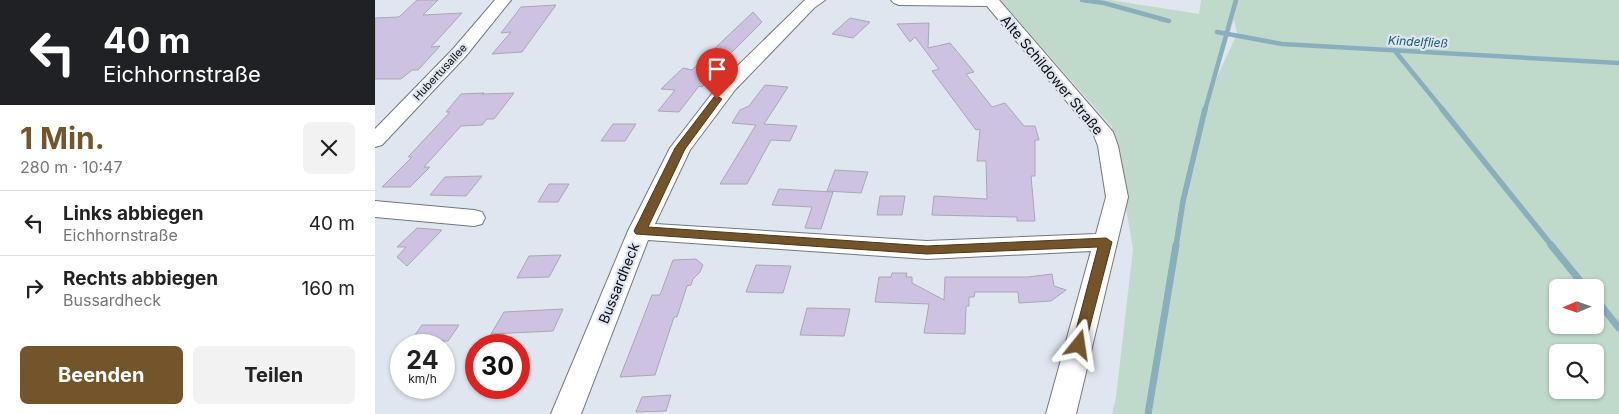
<!DOCTYPE html>
<html lang="de">
<meta charset="utf-8">
<style>
:root{--surface:#fff;--page:#f2f2f2;--text:#222;--muted:#767676;--line:#e0e0e0;--accent:#74542a}
body{margin:0;font-family:Inter,sans-serif;background:var(--page);color:var(--text);height:100vh;display:flex;flex-direction:column;font-size:19px;white-space:nowrap}
*{box-sizing:border-box;margin:0}
p{font-size:16px;color:var(--muted)}
.icon{flex:none;width:28px;height:28px;fill:none;stroke:currentColor;stroke-width:2;stroke-linecap:round;stroke-linejoin:round}
.map{position:relative;flex:1;overflow:hidden}
.panel{display:flex;flex-direction:column;background:var(--surface);width:375px}
.panel>*{flex:none}
.top-card{background:#202124;color:#fff;overflow:hidden}
.needle{width:32px;rotate:268deg}
.tools{position:absolute;left:1174px;top:279px;display:grid;gap:10px}
.tools a{display:grid;place-items:center;width:55px;height:55px;border-radius:8px;background:var(--surface);box-shadow:0 1px 4px #0004;font-size:25px}
.speed{position:absolute;left:15px;top:334px;display:flex;gap:10px;font-size:25px;font-weight:700;text-align:center}
.speed>*{display:grid;place-content:center;width:65px;height:65px;border-radius:50%;background:var(--surface);box-shadow:0 1px 4px #0004;line-height:1}
.speed small{font-size:12px;font-weight:400}
.speed .limit{border:8px solid #d22;background:#fff;color:#111}
.pin{position:absolute;display:grid;place-items:center;width:42px;height:42px;color:#fff;margin:-51px -21px;border-radius:50% 50% 50% 0;rotate:-45deg;box-shadow:0 0 5px #0007}
.pin .icon{rotate:45deg}
.me{position:absolute;width:55px;margin:-28px;rotate:15deg;stroke-linejoin:round;filter:drop-shadow(0 0 4px #0008)}
.turn{display:flex;align-items:center;gap:18px;height:105px;padding:0 20px;font-size:22px}
.turn .icon{width:65px;height:65px;stroke-width:2.5}
.turn b{display:block;font-size:35px;line-height:42px}
.round{display:grid;place-items:center;flex:none;width:52px;height:52px;border-radius:8px;background:var(--page)}
.headline{display:flex;align-items:center;justify-content:space-between;height:85px;padding:0 20px}
h1{font-size:30px;font-weight:700;line-height:38px;color:var(--accent)}
.action{display:flex;gap:10px;margin-top:auto;padding:10px 20px}
.action a{flex:1;height:58px;border-radius:8px;background:var(--accent);color:#fff;font-size:20px;font-weight:700;line-height:58px;text-align:center}
.action a+a{background:var(--page);color:var(--text)}
ul{padding:0;list-style:none}
li{display:flex;align-items:center;gap:15px;height:65px;padding:0 20px;border-top:1px solid var(--line)}
li div{flex:1}
li b{display:block;font-size:19px}
li em{font-style:normal}
main{display:flex;flex:1;min-height:0}
.map>svg:first-child{display:block}
.green{fill:#bfdaca;fill-rule:evenodd}
.lines{fill:none;stroke-linecap:round;stroke-linejoin:round}
.stream-far2{stroke:#89aebd;stroke-width:4.5}
.stream-far1{stroke:#89aebd;stroke-width:5.5}
.stream{stroke:#89aebd;stroke-width:7}
.building{fill:#cdc2e2;stroke:#aaa7b1}
.street-casing{stroke:#727780;stroke-width:2}
.street{fill:#fff;fill-rule:evenodd}
.route{fill:#74542a;stroke:#4b371b}
.labels{text-anchor:middle;stroke-width:4.5;stroke-linejoin:round;paint-order:stroke}
.far-street-label{font-size:11px;fill:#0c0e11;stroke:#e0e6f0}
.far-water-label{font-size:12px;font-style:italic;fill:#155a71;stroke:#e0e6f0}
.street-label{font-size:14px;fill:#0c0e11;stroke:#e0e6f0}
</style>
<main>
<section class="panel">
<div class="top-card">
<div class="turn"><svg class="icon" aria-label="left" viewBox="0 0 24 24"><path d="M17 20v-9H6M10 6l-5 5 5 5"/></svg><div><b>40 m</b>Eichhornstraße</div></div>
</div>
<div class="headline"><div><h1>1 Min.</h1><p>280 m · 10:47</p></div><a class="round"><svg class="icon" aria-label="close" viewBox="0 0 24 24"><path d="M6 6l12 12M18 6L6 18"/></svg></a></div>
<ul>
<li><svg class="icon" aria-label="left" viewBox="0 0 24 24"><path d="M17 20v-9H6M10 6l-5 5 5 5"/></svg><div><b>Links abbiegen</b><p>Eichhornstraße</p></div><em>40 m</em></li>
<li><svg class="icon" aria-label="right" viewBox="0 0 24 24"><path d="M7 20v-9h11M14 6l5 5-5 5"/></svg><div><b>Rechts abbiegen</b><p>Bussardheck</p></div><em>160 m</em></li>
</ul>
<div class="action"><a>Beenden</a><a>Teilen</a></div>
</section>
<div class="map">
<svg width="1244" height="414" viewBox="0 0 1244 414">
<rect width="100%" height="100%" fill="#e0e6f0"/>
<path class="green" d="M625,0h110l89,14 2,-14h418v414h-507l4,-17 17,-148 -21,-122zM859,19l3,15 -21,45zM1182,288h38v37h-38zM1182,352h38v38h-38z"/>
<g class="lines">
<path class="stream-far2" d="M707,0l22,3 65,18 -9,-2
M842,32l65,12 337,19
M1020,51l48,59
M830,110l31,-110"/>
<path class="stream-far1" d="M1067,109l110,137
M801,246l7,-45 22,-92"/>
<path class="stream" d="M1176,245l35,43
M1220,298l24,30
M773,414l28,-169"/>
</g>
<path class="building" d="M42,0h21l-15,15 39,-2 -31,34 9,-1 -22,24h-6l-11,9h-26v-61l24,-1z
M181,5l-34,47 -30,2 19,-22 -10,1 20,-26z
M378,12l9,10 -34,34 4,1 -30,30 -3,-1 -20,26 -21,-1 17,-21 -14,-1 22,-21 9,2z
M475,18l20,4 -17,16 -21,-4z
M554,23l-1,25 22,-5 24,29 -8,2 26,33 13,-4 19,23h11l4,14h-4v36h-4l4,45h-18v-4l-85,-2 2,-19 53,3 -1,-38h-9l3,-32 -4,1 -44,-59 7,-2 -24,-32 -5,5 -13,-18z
M390,85l23,2 -24,37 33,2 -7,15 -19,-1 -24,44h-27l36,-59 -24,-2 8,-13 9,-4z
M109,93l-2,1 32,-1 -20,26h-7l-5,6 -21,1 -37,41h6l-20,20h-28l30,-30h-4l42,-45h-4l15,-18z
M238,124h23l-11,17h-24z
M460,170l33,2 -7,21 -34,-2z
M107,176l-16,20 -36,-1 15,-18z
M174,184h20l-11,18h-20z
M404,189l54,3 -12,37 -16,-1 7,-21 -40,-2z
M505,196h25l-3,19h-25z
M42,228l25,2 -35,36 -10,-9 9,-10h-9z
M186,255l-12,22 -32,1 12,-22z
M321,259l7,6 -3,7 -7,7 -2,6 -4,1 -10,31h-3l-19,58 -35,2 32,-82h8l13,-35z
M381,265l35,1 -8,27 -37,-1z
M517,273h15l-1,4h6v6l32,17 1,-23h83l24,-3 2,12 12,4 -15,11 -32,2 -1,-11h-43l-1,5h-5v9h-3l-1,28 -41,-1 5,-29 -54,-2 4,-25h12z
M432,308l43,1 -6,27 -44,-1z
M188,309l-10,22 -62,3 13,-22z
M47,325h37l-11,16 -38,1z
M296,395l-5,16 -30,1 6,-15z"/>
<g class="lines">
<g class="street-casing">
<path id="street" d="M120,0h16l-46,57 -83,88 -7,2v-18l78,-80z
M430,0h20l-11,8 -79,82 -45,60 -35,74 272,17 169,-7 10,-37 -8,-51 -5,-13 -106,-127 -88,-1 -5,-2 -3,-3h108l114,132 5,14 10,51 -52,217h-30l45,-163 -164,8 -279,-19 -67,174h-30l77,-183 42,-83 51,-66z
M0,201l99,9 8,2 3,6 -3,6 -8,2 -99,-9z"/>
</g>
<use href="#street" class="street"/>
</g>
<path class="route" d="M342,96l5,3 -37,50 -37,78 279,19 179,-8 6,4 -28,107 -5,1 -5,-1 -2,-4 26,-98 -171,7 -291,-20 -2,-3 41,-83 39,-51z"/>
<g class="labels">
<g class="far-street-label">
<text transform="translate(65 72) rotate(-47)" y="4">Hubertusallee</text>
</g>
<g class="far-water-label">
<text transform="translate(1043 42) rotate(3)" y="4">Kindelfließ</text>
</g>
<g class="street-label">
<text transform="translate(677 75) rotate(50)" y="5">Alte Schildower Straße</text>
<text transform="translate(244 283) rotate(-68)" y="5">Bussardheck</text>
</g>
</g>
</svg>
<div class="tools">
<a><svg class="needle" viewBox="-14 -14 28 28"><path d="M0-13l5 13h-10z" fill="#e53935"/><path d="M0 13l5-13h-10z" fill="#767676"/></svg></a>
<a><svg class="icon" aria-label="search" viewBox="0 0 24 24"><circle cx="10" cy="10" r="6"/><path d="M15 15l6 6"/></svg></a>
</div>
<div class="speed"><div>24<small>km/h</small></div><div class="limit">30</div></div>
<div class="pin" style="left:342px;top:99px;background:#d93025"><svg class="icon" aria-label="arrive" viewBox="0 0 24 24"><path d="M6 21V4h12l-3 4 3 4H6"/></svg></div>
<svg class="me" style="left:704px;top:345px" viewBox="-20 -20 40 40"><path d="M0-17L14 15 0 8-14 15z" fill="#74542a" stroke="#fff" stroke-width="4"/></svg>
</div>
</main>
